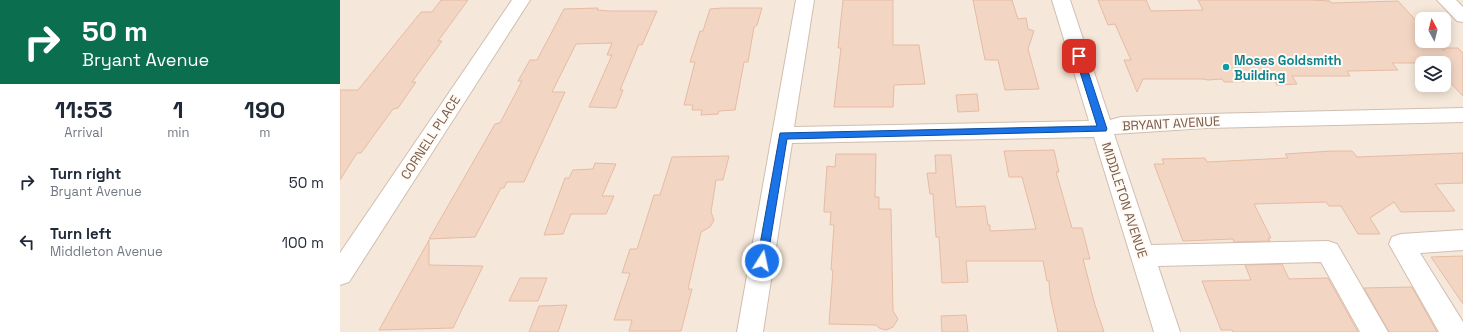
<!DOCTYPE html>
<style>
:root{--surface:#fff;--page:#f6f6f7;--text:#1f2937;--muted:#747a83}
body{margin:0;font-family:"Space Grotesk",sans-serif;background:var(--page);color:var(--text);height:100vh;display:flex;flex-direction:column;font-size:15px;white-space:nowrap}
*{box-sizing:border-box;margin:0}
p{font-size:13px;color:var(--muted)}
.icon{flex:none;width:22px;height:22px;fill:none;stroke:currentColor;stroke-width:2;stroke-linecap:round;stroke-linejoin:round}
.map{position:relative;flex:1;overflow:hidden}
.side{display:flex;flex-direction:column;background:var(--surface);width:340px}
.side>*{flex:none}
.hud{background:#0b6e4f;color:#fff;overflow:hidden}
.needle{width:26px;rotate:353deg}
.buttons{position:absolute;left:1075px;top:12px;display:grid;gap:8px}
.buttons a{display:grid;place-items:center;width:36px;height:36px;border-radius:8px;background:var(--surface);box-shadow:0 2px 10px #0003;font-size:20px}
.pin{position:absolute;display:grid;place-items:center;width:34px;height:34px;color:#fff;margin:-17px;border-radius:8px;box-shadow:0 2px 6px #0006}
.me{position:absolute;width:44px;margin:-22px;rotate:10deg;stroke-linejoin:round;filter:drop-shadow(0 0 3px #0008)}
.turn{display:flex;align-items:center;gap:14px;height:84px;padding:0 16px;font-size:18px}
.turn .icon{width:52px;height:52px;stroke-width:2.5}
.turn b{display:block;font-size:28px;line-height:34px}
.eta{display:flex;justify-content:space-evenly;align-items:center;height:68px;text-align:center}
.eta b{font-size:24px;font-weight:600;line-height:28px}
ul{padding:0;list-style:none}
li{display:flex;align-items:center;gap:12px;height:60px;padding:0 16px}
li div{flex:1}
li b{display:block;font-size:15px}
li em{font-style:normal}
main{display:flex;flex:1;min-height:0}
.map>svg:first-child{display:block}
.residential{fill:#f5e8da;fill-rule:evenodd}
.building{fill:#f3d5c3;stroke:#e6bba3}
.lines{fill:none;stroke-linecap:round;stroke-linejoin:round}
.minor-casing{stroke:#d1beb0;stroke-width:2}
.minor{fill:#fff;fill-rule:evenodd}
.route{fill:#1a73e8;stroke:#114b97}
.culture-dot{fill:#0f9aa8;stroke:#fffaf3;stroke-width:1.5}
.labels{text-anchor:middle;stroke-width:4;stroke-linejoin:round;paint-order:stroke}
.culture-label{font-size:13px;font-weight:bold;fill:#0d838f;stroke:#fffaf3;text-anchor:start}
.street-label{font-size:13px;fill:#7a5c4d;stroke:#fffaf3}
</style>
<main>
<section class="side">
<div class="hud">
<div class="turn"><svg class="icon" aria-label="right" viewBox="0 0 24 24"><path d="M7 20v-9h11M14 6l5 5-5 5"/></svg><div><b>50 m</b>Bryant Avenue</div></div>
</div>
<div class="eta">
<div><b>11:53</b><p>Arrival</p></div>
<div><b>1</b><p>min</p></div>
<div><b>190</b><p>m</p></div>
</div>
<ul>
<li><svg class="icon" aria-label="right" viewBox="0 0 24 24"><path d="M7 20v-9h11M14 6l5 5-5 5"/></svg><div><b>Turn right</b><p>Bryant Avenue</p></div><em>50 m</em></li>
<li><svg class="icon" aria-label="left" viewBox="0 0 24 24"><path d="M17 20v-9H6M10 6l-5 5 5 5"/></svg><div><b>Turn left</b><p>Middleton Avenue</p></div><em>100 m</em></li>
</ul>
</section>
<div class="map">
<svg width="1123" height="332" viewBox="0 0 1123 332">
<rect width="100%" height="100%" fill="#fdf6ec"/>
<path class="residential" d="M0,0h1123v332h-1123zM1082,19h22v22h-22zM1082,63h22v22h-22z"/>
<path class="building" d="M101,0h27l-30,41h4l-30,41h4l-18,26 -5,1 -32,44h-4l-17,27v-90h18l63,-78h11z
M503,0h50v45h26l6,39 -31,1 -1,22h-59l7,-59h-3z
M633,0h39l5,16 1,3 8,-1 2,11 6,2 -6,18 11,40 -34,1 -7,-30h-13z
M758,0h48l5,11 52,-1 -5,-10h112l20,1 1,2 67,-2 24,26v14h13l9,10v-3h14l5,5v43l-19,-20v-13h-52l6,7 -51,1 3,5h-58l5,8 -20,1 -2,-4 -51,1 -2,-3 -14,1 -5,-1h-60l-6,13 -13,-32h7l-16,-36 -7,1z
M258,8l-1,2 12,1h48l-15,34 -3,-1 -19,46h3l-7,18 -27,-1 23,-52h-5l5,-12 -36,1 -24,48h13l-41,90h-17l-3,6h-3l-26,49 -46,2 66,-115 5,-1 22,-42h-4l12,-21h7l27,-51z
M382,8h40l-5,17 -3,2 -6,35h-4l-9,48 -16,1 -1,3 -17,1 1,-5h-10l1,-5h-9l11,-43h-5l10,-31h3l7,-22z
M637,94l2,17 -21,1 -2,-17z
M714,150l5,22h-3l16,56h10l8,31h-7l12,46 9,27h-46l-8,-37 -1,-14h-2l-4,-20h-77l2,21 -26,1 -3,-46h-3l-3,-43h-3l-3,-21h9l-1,-18h16l5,52 29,-1 3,19h2v6l46,-2 -14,-52h-13l-5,-26z
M992,151h20l5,6 106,-4v30l-28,1 20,27 -54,1 -7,-10 -24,16 10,16h-22l-17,-28h-12l-3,-4 -72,2 17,34h-3l2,3 -36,1 -1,-3 -50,2 -29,-77h10l-2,-5 43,-1 2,4 81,-4 -3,-4z
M496,154h40l-1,43h4v12h12l2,102 5,8 -5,8 -7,3 -7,-2 -3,-3 -47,-1 4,-54h-2l3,-45h-4l1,-13h-7v-3l3,-43 8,1z
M389,156l-6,24h-7l-5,32 3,8 -4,7 -9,5 -13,57h4l-11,42h-52l3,-11h-18l16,-47h-8l8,-24h7l17,-54h6l12,-38z
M255,163l21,1 -14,32h12l-8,18h-35l-8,20 -19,1 21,-57h4l4,-8 20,-1z
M89,240v25l54,1 -30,62 -74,2z
M1123,256v48l-32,-47z
M942,264l7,15 39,-1 30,54h-125l-1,-2h-11l-19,-49 49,-1 -6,-15z
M180,278h27l-9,23h-29z
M1072,287l25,45h-48l-25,-44z
M227,305l-9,27h-29l10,-26z
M626,315l2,17h-26l-1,-16z"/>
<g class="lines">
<g class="minor-casing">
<path id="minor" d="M172,0h18l-181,282 -9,3v-32z
M456,0h18l-20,127 295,-6 -37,-121h18l40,120 11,-3 85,-3 257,-6v14l-257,6 -92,6 37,111 177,-4 9,3 51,88h-28l-39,-70 -163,4 22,66h-26l-60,-195 -302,6 -29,189h-26z
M1097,0h19l7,7v15l-6,-1z
M1123,230v20l-43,3 43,69v10h-24l-50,-88 3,-7 9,-3z"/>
</g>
<use href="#minor" class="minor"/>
</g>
<path class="route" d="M739,54l4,2 24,73 -1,2 -319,8 -20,122 -1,3 -4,1 -4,-1 -1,-3 23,-128 317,-7 -22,-70z"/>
<circle class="culture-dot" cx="886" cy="67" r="4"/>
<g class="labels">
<g class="culture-label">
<text x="894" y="65">Moses Goldsmith<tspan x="894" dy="15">Building</tspan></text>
</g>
<g class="street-label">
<text transform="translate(831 123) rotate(-3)" y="5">BRYANT AVENUE</text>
<text transform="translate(90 137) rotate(-57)" y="5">CORNELL PLACE</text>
<text transform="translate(785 200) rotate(72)" y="5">MIDDLETON AVENUE</text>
</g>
</g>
</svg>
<div class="buttons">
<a><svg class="needle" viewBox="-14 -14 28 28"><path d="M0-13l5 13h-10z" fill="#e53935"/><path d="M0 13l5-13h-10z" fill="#747a83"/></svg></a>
<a><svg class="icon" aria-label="layers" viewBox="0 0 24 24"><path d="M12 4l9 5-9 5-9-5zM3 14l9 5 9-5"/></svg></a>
</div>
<div class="pin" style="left:739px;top:56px;background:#d93025"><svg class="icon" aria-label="arrive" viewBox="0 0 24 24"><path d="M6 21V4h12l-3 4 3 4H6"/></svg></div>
<svg class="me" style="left:422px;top:261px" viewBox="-20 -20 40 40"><circle r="17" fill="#1a73e8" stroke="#fff" stroke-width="3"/><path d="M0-11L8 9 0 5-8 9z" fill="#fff"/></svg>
</div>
</main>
